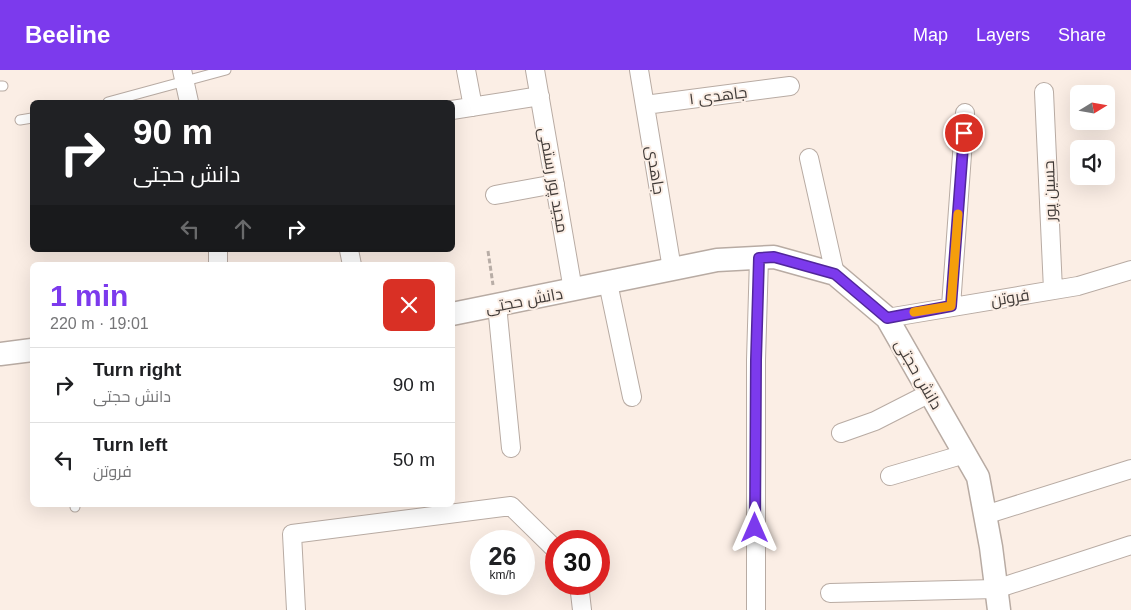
<!DOCTYPE html>
<meta charset="utf-8">
<style>
:root{--surface:#fff;--page:#f6f6f6;--text:#202124;--muted:#757577;--line:#e0e0e0;--accent:#7c3aed}
body{margin:0;font-family:Helvetica,Cairo,sans-serif;background:var(--page);color:var(--text);height:100vh;display:flex;flex-direction:column;font-size:19px;white-space:nowrap}
*{box-sizing:border-box;margin:0}
p{font-size:16px;color:var(--muted)}
.icon{flex:none;width:28px;height:28px;fill:none;stroke:currentColor;stroke-width:2;stroke-linecap:round;stroke-linejoin:round}
.map{position:relative;flex:1;overflow:hidden}
.sheet{position:absolute;left:30px;top:192px;width:425px;height:245px;display:flex;flex-direction:column;background:var(--surface);border-radius:8px;box-shadow:0 5px 20px #0002}
.sheet>*{flex:none}
.guide{position:absolute;left:30px;top:30px;width:425px;height:152px;border-radius:8px;box-shadow:0 5px 20px #0002;background:#202124;color:#fff;overflow:hidden}
.needle{width:32px;rotate:79deg}
.buttons{position:absolute;left:1070px;top:15px;display:grid;gap:10px}
.buttons a{display:grid;place-items:center;width:45px;height:45px;border-radius:8px;background:var(--surface);box-shadow:0 5px 20px #0002;font-size:25px}
.speed{position:absolute;left:470px;top:460px;display:flex;gap:10px;font-size:25px;font-weight:700;text-align:center}
.speed>*{display:grid;place-content:center;width:65px;height:65px;border-radius:50%;background:var(--surface);box-shadow:0 5px 20px #0002;line-height:1}
.speed small{font-size:12px;font-weight:400}
.speed .limit{border:8px solid #d22;background:#fff;color:#111}
.pin{position:absolute;display:grid;place-items:center;width:42px;height:42px;color:#fff;margin:-21px;border:2px solid #fff;border-radius:50%;box-shadow:0 1px 5px #0007}
.me{position:absolute;width:55px;margin:-28px;rotate:0deg;stroke-linejoin:round;filter:drop-shadow(0 0 4px #0008)}
.turn{display:flex;align-items:center;gap:18px;height:105px;padding:0 20px;font-size:22px}
.turn .icon{width:65px;height:65px;stroke-width:2.5}
.turn b{display:block;font-size:35px;line-height:42px}
.lanes{display:flex;align-items:center;height:48px;padding:0 20px;background:#0003;justify-content:center;gap:25px;direction:ltr}
.lanes .off{opacity:.35}
.round{display:grid;place-items:center;flex:none;width:52px;height:52px;border-radius:8px;background:var(--page)}
.overview{display:flex;align-items:center;justify-content:space-between;height:85px;padding:0 20px}
h1{font-size:30px;font-weight:700;line-height:38px;color:var(--accent)}
ul{padding:0;list-style:none}
li{display:flex;align-items:center;gap:15px;height:75px;padding:0 20px;border-top:1px solid var(--line)}
li div{flex:1}
li b{display:block;font-size:19px}
li em{font-style:normal}
header{display:flex;align-items:center;gap:30px;box-sizing:border-box;height:70px;padding:0 25px;background:var(--accent);color:#fff}
header strong{font-size:24px}
nav{display:flex;gap:28px;margin-inline-start:auto;font-size:18px}
.map>svg:first-child{display:block}
.lines{fill:none;stroke-linecap:round;stroke-linejoin:round}
.service-casing{stroke:#b8aba3;stroke-width:11}
.minor-casing{stroke:#b8aba3;stroke-width:20}
.tertiary-casing{stroke:#b8aba3;stroke-width:25}
.path{stroke:#b8ada6;stroke-width:3;stroke-dasharray:5 2.5;stroke-linecap:butt}
.service{stroke:#fff;stroke-width:9}
.minor{stroke:#fff;stroke-width:18}
.tertiary{stroke:#fff;stroke-width:22}
.route-casing{stroke:#51269a;stroke-width:12}
.route{stroke:#7c3aed;stroke-width:9}
.slow{stroke:#f59e0b;stroke-width:9}
.labels{text-anchor:middle;stroke-width:4;stroke-linejoin:round;paint-order:stroke}
.street-label{font-size:16px;fill:#413b38;stroke:#fbeee5}
</style>
<header>
<strong>Beeline</strong>
<nav><a>Map</a><a>Layers</a><a>Share</a></nav>
</header>
<div class="map">
<svg width="1131" height="540" viewBox="0 0 1131 540">
<rect width="100%" height="100%" fill="#fbeee5"/>
<g class="lines">
<g class="service-casing">
<path id="service" d="M0,16h3
M108,32l118,-32
M20,50l12,-2
M75,435v2"/>
</g>
<g class="minor-casing">
<path id="minor" d="M182,0l7,32
M466,0l7,37
M535,0l38,220
M639,0l33,199
M1044,22l9,198
M645,35l145,-19
M452,40l88,-14
M809,88l26,116
M495,125l60,-11
M218,180v15
M349,180l3,15
M608,213l24,114
M497,235l14,143
M951,236l14,-193
M887,248l191,-32 53,-16
M841,363l34,-12 55,-28
M890,406l75,-22
M985,445l146,-46
M579,514l3,26
M830,523l166,-4 135,-44
M296,540l-4,-76 219,-28 45,44
M756,540v-250l3,-102"/>
</g>
<g class="tertiary-casing">
<path id="tertiary" d="M452,244l265,-54 57,-3 61,17 52,44 91,159 13,70 8,63
M0,284l32,-4"/>
</g>
<path class="path" d="M488,181l5,34"/>
<use href="#service" class="service"/>
<use href="#minor" class="minor"/>
<use href="#tertiary" class="tertiary"/>
</g>
<g class="lines">
<g class="route-casing">
<path id="route" d="M755,458l1,-168 3,-102 15,-1 61,17 52,44 64,-12 13,-173"/>
</g>
<use href="#route" class="route"/>
<path class="slow" d="M914,242l37,-6 7,-92"/>
</g>
<g class="labels">
<g class="street-label">
<text transform="translate(718 25) rotate(-7)" y="6">جاهدی ۱</text>
<text transform="translate(656 100) rotate(81)" y="6">جاهدی</text>
<text transform="translate(554 110) rotate(80)" y="6">مجید پور رستمی</text>
<text transform="translate(1049 121) rotate(-92)" y="6">حسین پور</text>
<text transform="translate(1010 227) rotate(-9)" y="6">فروتن</text>
<text transform="translate(524 230) rotate(-11)" y="6">دانش حجتی</text>
<text transform="translate(919 304) rotate(60)" y="6">دانش حجتی</text>
</g>
</g>
</svg>
<div class="buttons">
<a><svg class="needle" viewBox="-14 -14 28 28"><path d="M0-13l5 13h-10z" fill="#e53935"/><path d="M0 13l5-13h-10z" fill="#757577"/></svg></a>
<a><svg class="icon" aria-label="sound" viewBox="0 0 24 24"><path d="M4 9h4l5-4v14l-5-4H4zM17 9q2 3 0 6"/></svg></a>
</div>
<div class="speed"><div>26<small>km/h</small></div><div class="limit">30</div></div>
<div class="pin" style="left:964px;top:63px;background:#d93025"><svg class="icon" aria-label="arrive" viewBox="0 0 24 24"><path d="M6 21V4h12l-3 4 3 4H6"/></svg></div>
<svg class="me" style="left:755px;top:458px" viewBox="-20 -20 40 40"><path d="M0-17L14 15 0 8-14 15z" fill="#7c3aed" stroke="#fff" stroke-width="4"/></svg>
<div class="guide">
<div class="turn"><svg class="icon" aria-label="right" viewBox="0 0 24 24"><path d="M7 20v-9h11M14 6l5 5-5 5"/></svg><div><b>90 m</b>دانش حجتی</div></div>
<div class="lanes"><svg class="icon off" aria-label="left" viewBox="0 0 24 24"><path d="M17 20v-9H6M10 6l-5 5 5 5"/></svg><svg class="icon off" aria-label="ahead" viewBox="0 0 24 24"><path d="M12 20V5M6 11l6-6 6 6"/></svg><svg class="icon" aria-label="right" viewBox="0 0 24 24"><path d="M7 20v-9h11M14 6l5 5-5 5"/></svg></div>
</div>
<section class="sheet">
<div class="overview"><div><h1>1 min</h1><p>220 m · 19:01</p></div><a class="round" style="background:#d93025;color:#fff"><svg class="icon" aria-label="close" viewBox="0 0 24 24"><path d="M6 6l12 12M18 6L6 18"/></svg></a></div>
<ul>
<li><svg class="icon" aria-label="right" viewBox="0 0 24 24"><path d="M7 20v-9h11M14 6l5 5-5 5"/></svg><div><b>Turn right</b><p>دانش حجتی</p></div><em>90 m</em></li>
<li><svg class="icon" aria-label="left" viewBox="0 0 24 24"><path d="M17 20v-9H6M10 6l-5 5 5 5"/></svg><div><b>Turn left</b><p>فروتن</p></div><em>50 m</em></li>
</ul>
</section>
</div>
